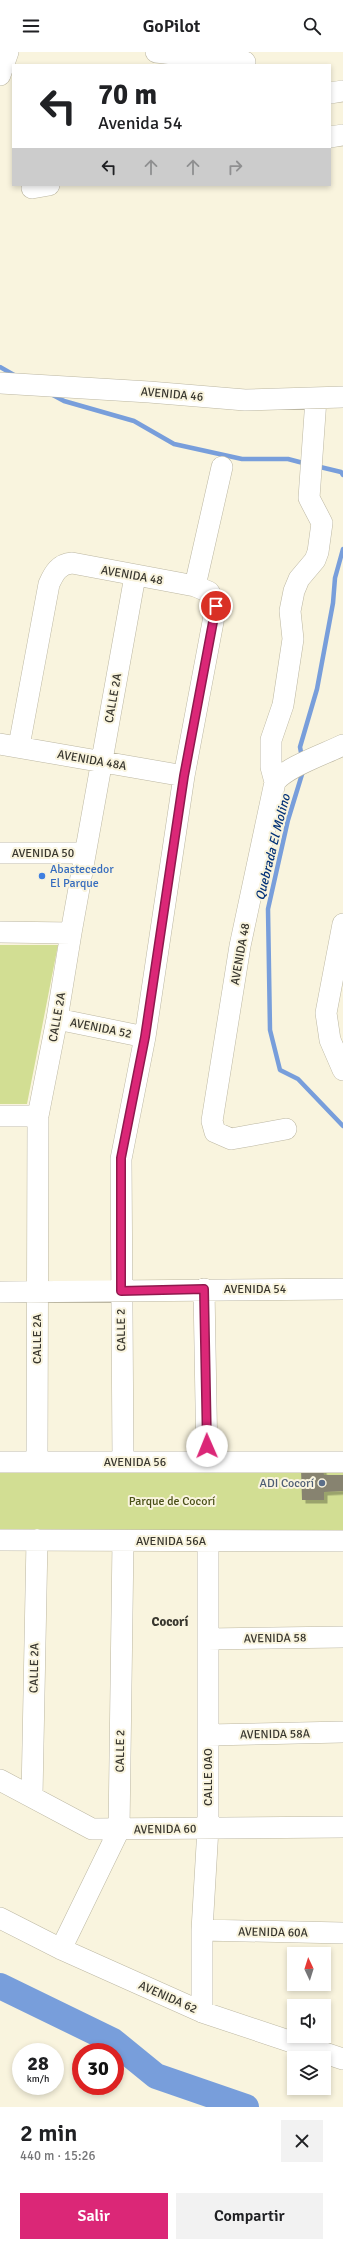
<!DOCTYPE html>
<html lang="es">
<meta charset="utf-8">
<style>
:root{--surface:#fff;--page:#f2f2f2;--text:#202124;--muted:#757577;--accent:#db2777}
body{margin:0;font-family:Signika,sans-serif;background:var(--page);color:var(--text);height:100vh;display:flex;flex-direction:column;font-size:15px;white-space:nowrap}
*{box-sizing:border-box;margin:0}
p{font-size:13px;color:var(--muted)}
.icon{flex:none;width:22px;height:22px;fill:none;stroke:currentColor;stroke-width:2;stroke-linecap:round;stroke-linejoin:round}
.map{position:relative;height:2055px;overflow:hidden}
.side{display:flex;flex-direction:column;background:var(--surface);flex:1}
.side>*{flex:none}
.guide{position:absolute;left:12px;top:12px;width:319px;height:122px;border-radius:0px;box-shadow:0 2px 6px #0003;background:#fff;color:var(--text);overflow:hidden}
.needle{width:26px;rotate:356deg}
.controls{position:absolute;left:287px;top:1895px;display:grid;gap:8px}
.controls a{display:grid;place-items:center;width:44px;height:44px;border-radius:0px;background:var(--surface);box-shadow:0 2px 6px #0003;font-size:20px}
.speed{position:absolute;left:12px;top:1991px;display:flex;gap:8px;font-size:20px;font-weight:700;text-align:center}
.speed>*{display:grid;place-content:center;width:52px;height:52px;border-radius:50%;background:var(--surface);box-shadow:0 2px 6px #0003;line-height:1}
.speed small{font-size:10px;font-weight:400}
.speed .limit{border:6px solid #d22;background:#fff;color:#111}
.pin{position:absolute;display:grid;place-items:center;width:34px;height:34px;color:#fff;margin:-17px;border:2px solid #fff;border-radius:50%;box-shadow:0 1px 4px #0007}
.me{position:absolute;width:44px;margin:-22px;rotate:359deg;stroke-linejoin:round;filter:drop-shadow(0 0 3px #0008)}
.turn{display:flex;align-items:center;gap:14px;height:84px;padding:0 20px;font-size:18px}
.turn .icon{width:52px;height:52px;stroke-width:2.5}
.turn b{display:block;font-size:28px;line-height:34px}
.lanes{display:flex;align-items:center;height:38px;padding:0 20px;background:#0003;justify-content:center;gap:20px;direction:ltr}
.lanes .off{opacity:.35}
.round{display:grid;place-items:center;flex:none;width:42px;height:42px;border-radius:0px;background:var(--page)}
.overview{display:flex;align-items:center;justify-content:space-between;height:68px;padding:0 20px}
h1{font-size:24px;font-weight:600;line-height:30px}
.cta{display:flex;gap:8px;margin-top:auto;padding:8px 20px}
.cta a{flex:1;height:46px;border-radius:0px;background:var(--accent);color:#fff;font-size:16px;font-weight:600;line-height:46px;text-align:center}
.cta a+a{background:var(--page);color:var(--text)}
header{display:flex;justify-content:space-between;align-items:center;height:52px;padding:0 20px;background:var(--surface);font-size:18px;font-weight:600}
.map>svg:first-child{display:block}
.green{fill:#d2de93}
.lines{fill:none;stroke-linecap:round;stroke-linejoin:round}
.stream{stroke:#789edb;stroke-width:4.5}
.river{stroke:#789edb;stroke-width:26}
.building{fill:#87836f;filter:url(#shadow)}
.minor-casing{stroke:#bcb7a2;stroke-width:22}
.minor{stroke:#fff;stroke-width:21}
.route-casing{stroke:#8e194d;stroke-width:10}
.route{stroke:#db2777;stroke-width:7}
.shop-dot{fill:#3f7fe0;stroke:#f9f4de;stroke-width:1.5}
.service-dot{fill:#5c6f8a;stroke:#f9f4de;stroke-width:1.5}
.labels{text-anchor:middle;stroke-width:4;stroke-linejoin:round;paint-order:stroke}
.street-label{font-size:12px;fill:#38362e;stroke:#f9f4de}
.shop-label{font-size:12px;fill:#366cbe;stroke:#f9f4de;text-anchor:start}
.service-label{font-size:12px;fill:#4e5e75;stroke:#f9f4de;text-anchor:end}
.park-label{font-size:12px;fill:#494f17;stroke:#f9f4de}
.water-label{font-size:13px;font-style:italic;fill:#033278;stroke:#f9f4de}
.neighbourhood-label{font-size:13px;font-weight:bold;fill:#38362e;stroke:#f9f4de}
</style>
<header><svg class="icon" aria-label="menu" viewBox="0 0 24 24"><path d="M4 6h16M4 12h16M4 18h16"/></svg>GoPilot<svg class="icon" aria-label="search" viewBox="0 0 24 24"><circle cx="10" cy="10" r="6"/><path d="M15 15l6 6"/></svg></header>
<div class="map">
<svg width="343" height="2055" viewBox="0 0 343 2055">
<defs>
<filter id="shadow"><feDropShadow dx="3.5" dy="3.5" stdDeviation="0" flood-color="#0004"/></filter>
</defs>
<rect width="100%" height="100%" fill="#f9f4de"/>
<path class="green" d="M0,893h58l-31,159h-27z
M0,1415h343v69h-343z"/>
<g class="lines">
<path class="stream" d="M0,315l14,8
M51,342l13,7 70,20 40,23 68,15h46l19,5
M316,414l25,6 2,3
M302,706l-2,-11 17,-58 16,-86 2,-25 8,-29
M303,719l-15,49 -20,89 2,121 10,40 18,9 45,47"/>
<path class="river" d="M0,1934l113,55 43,35 90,31"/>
</g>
<path class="building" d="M301,1417h22l1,6h19v16l-19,1v8h-22z"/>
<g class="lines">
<g class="minor-casing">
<path id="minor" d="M156,0l89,10
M0,23l8,-23
M330,41l13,-2
M330,85l13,-2
M32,136l17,-3
M0,331l149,9 96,8 98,-3
M195,534l27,-119
M0,692l184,32
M19,694l30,-162c5,-11 10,-20 23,-21l123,23 14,6 7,14 -32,170 -39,261 -24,122 2,302
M275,730l-4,-15v-27l12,-35 10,-66 -3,-28 4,-20 5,-12 16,-19 3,-8 4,-29 -13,-25 7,-99
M0,801h85
M343,872l-17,89 4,27 13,30
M0,880l71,1
M57,967l88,18
M0,1064h38
M286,1077l-55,10 -16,-7 -3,-11 28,-175 35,-164c11,-15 50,-28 68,-37
M204,1237l3,173
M0,1240l343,-3
M0,1410h343
M37,1410l1,-346 19,-97 14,-86 64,-357
M0,1488l343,1
M208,1587l135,-2
M208,1683l135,-3
M0,1728l92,49 251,-2
M32,1744l5,-256
M0,1866l61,31 141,63 141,47
M202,1878l141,3
M61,1897l58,-119 4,-289
M202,1960v-82l6,-102v-287"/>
</g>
<use href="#minor" class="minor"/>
</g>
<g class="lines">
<g class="route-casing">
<path id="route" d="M207,1394l-3,-157 -83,2v-133l24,-121 39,-261 32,-170"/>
</g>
<use href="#route" class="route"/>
</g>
<circle class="shop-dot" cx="42" cy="824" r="4"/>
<circle class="service-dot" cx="322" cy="1431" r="4"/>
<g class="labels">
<g class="street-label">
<text transform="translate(172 342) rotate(5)" y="4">AVENIDA 46</text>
<text transform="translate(132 523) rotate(10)" y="4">AVENIDA 48</text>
<text transform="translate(113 646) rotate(-80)" y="4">CALLE 2A</text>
<text transform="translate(92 708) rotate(10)" y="4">AVENIDA 48A</text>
<text x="43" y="805">AVENIDA 50</text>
<text transform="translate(240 902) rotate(-80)" y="4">AVENIDA 48</text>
<text transform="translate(57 965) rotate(-80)" y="4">CALLE 2A</text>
<text transform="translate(101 976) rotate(11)" y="4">AVENIDA 52</text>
<text x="255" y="1241">AVENIDA 54</text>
<text transform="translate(121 1278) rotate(-91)" y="4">CALLE 2</text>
<text transform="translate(37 1287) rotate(-90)" y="4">CALLE 2A</text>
<text x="135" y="1414">AVENIDA 56</text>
<text x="171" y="1493">AVENIDA 56A</text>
<text transform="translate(275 1586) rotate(-1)" y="4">AVENIDA 58</text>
<text transform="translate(34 1616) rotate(-89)" y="4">CALLE 2A</text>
<text transform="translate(275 1682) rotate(-1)" y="4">AVENIDA 58A</text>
<text transform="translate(120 1699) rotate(-89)" y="4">CALLE 2</text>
<text transform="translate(208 1725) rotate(-90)" y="4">CALLE 0AO</text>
<text transform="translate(165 1777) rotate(-1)" y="4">AVENIDA 60</text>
<text transform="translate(273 1880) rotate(1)" y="4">AVENIDA 60A</text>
<text transform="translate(168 1945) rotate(24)" y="4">AVENIDA 62</text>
</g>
<g class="shop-label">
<text x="50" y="821">Abastecedor<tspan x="50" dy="14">El Parque</tspan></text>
</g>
<g class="service-label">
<text x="314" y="1435">ADI Cocorí</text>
</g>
<g class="park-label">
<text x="172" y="1453">Parque de Cocorí</text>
</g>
<g class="water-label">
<text transform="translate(272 795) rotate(-76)" y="5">Quebrada El Molino</text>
</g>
<g class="neighbourhood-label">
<text x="170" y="1574">Cocorí</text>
</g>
</g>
</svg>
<div class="controls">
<a><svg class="needle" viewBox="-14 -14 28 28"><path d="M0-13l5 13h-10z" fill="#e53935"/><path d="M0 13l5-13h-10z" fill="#757577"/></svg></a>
<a><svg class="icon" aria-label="sound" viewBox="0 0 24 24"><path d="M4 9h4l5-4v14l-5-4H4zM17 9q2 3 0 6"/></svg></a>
<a><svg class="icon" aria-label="layers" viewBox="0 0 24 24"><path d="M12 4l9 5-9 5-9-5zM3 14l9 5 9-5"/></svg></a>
</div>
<div class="speed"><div>28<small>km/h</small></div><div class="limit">30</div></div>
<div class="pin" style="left:216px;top:554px;background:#d93025"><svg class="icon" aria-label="arrive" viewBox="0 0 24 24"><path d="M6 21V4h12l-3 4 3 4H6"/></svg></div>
<svg class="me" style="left:207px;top:1394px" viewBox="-20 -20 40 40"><circle r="19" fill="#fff"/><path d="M0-13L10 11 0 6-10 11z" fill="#db2777"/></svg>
<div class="guide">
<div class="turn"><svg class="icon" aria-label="left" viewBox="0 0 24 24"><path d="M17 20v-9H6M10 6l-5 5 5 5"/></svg><div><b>70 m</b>Avenida 54</div></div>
<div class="lanes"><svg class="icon" aria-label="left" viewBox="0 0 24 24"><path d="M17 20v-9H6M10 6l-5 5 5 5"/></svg><svg class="icon off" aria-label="ahead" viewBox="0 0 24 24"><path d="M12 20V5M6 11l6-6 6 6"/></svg><svg class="icon off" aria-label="ahead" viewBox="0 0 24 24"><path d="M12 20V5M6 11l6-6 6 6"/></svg><svg class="icon off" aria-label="right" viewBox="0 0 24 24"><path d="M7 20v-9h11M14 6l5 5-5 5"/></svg></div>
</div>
</div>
<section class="side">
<div class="overview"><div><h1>2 min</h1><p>440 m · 15:26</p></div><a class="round"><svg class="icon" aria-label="close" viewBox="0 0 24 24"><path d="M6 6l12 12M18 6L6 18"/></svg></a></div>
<div class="cta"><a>Salir</a><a>Compartir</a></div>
</section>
